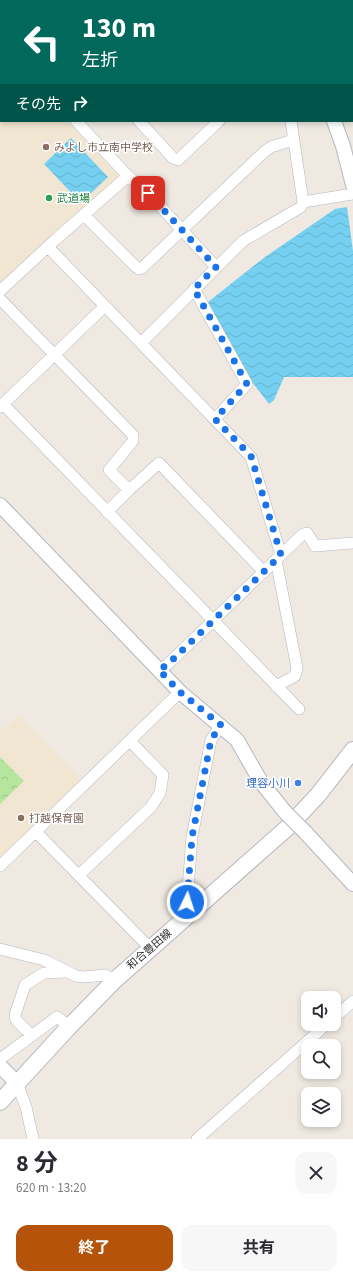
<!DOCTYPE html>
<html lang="ja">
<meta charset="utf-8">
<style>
:root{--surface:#fff;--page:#f7f7f7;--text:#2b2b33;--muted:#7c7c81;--accent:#b45309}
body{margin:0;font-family:"Source Sans 3","Noto Sans JP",sans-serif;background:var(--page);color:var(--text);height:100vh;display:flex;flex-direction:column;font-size:15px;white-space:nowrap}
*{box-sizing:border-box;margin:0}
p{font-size:13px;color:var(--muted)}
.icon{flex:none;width:22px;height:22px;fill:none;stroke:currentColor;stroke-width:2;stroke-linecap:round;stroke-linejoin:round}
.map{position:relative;height:1139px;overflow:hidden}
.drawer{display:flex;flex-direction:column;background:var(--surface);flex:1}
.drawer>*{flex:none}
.top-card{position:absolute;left:0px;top:0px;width:353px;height:122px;box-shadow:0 2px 6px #0003;background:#00695c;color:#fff;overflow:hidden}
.fabs{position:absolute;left:301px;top:991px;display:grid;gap:8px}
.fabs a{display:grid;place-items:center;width:40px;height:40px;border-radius:8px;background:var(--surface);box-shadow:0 2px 6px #0003;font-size:20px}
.pin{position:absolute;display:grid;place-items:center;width:34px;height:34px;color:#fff;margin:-17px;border-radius:8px;box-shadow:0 2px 6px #0006}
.me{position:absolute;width:44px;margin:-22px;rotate:4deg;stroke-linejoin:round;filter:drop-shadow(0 0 3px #0008)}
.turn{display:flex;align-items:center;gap:14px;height:84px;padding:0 16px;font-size:18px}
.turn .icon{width:52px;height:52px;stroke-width:2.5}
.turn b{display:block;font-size:28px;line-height:34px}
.then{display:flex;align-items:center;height:38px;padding:0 16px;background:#0003;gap:8px;font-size:15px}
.round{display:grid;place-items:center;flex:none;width:42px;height:42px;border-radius:12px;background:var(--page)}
.summary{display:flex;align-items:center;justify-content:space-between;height:68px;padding:0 16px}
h1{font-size:24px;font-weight:700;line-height:30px}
.action{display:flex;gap:8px;margin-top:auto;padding:8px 16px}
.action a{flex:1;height:46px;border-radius:12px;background:var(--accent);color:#fff;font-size:16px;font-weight:700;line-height:46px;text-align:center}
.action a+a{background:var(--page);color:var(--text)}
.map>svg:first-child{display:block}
.education{fill:#f0e6d1}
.forest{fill:url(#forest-crowns)}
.water{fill:url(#water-waves)}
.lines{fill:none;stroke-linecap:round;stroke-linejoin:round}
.minor-casing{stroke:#b4b7c1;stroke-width:12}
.tertiary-casing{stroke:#b4b7c1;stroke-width:16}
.secondary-casing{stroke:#b4b7c1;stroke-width:18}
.minor{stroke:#fff;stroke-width:11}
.tertiary{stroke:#fff;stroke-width:14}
.secondary{stroke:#fff;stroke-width:16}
.tertiary-bridge-casing{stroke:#b4b7c1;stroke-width:16;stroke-linecap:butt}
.tertiary-bridge{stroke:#fff;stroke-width:14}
.route{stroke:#1a73e8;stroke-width:7;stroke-dasharray:0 12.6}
.education-dot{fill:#8d6e63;stroke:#fff;stroke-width:1.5}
.leisure-dot{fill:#2e9e5b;stroke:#fff;stroke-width:1.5}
.shop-dot{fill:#3f7fe0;stroke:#fff;stroke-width:1.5}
.labels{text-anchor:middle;stroke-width:3;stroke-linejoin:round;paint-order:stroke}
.education-label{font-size:11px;fill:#785e54;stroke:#fff;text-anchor:start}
.leisure-label{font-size:11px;fill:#27864d;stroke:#fff;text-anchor:start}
.shop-label{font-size:11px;fill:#366cbe;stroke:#fff;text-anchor:end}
.street-label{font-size:11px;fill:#2e2e2e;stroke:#fff}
</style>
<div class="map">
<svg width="353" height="1139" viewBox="0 0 353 1139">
<defs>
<pattern id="forest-crowns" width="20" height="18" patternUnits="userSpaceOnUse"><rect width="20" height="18" fill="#b6e59e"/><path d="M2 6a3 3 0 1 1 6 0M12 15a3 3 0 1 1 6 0" fill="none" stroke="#9dc588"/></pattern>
<pattern id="water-waves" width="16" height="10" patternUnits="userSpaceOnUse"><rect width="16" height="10" fill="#75cff0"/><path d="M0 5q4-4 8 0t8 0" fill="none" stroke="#66b2ce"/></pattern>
</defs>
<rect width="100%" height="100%" fill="#efe9e1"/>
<path class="education" d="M0,52l1,69h66l50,52v4l-14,13 -103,97z
M20,716l61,64 -79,79 -2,-2v-126z"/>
<path class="forest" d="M0,757l24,24 -24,23z"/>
<path class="water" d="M71,138l37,39 -27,26 -37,-39z
M347,207l6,44v126h-69l-10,23 -5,4 -23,-30 -38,-72 57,-45 70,-48z"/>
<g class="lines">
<g class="minor-casing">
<path id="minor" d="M24,0l1,1
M96,0l1,1
M225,0l1,1
M181,1l2,-1
M0,40l1,1
M139,121l34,37 5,2 41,-39
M128,176l20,17 68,74
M303,202l50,-8
M84,215l52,52 3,2 3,-1 122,-116 7,-5 22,-7
M48,247l203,210 30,98 -113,109 -9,6
M194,289l53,95 -32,35
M0,291l55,-51 73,-64 -52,-55
M0,299l133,136v6l-24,29 20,20 30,-27 105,109
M141,343l102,-102 58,-34 2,-5 -12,-81
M3,404l296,305
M0,407l105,-101
M107,512l22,-22
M281,555l22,-21 4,-1 8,13 38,-3
M276,560l21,108 -2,8 -19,10
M36,832l114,116
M0,866l180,-174
M79,875l72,-68 9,-14 3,-18 -33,-34
M189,914l-2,-12 5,-65 19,-97 10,-15
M0,949l44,11 32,16 8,1 21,-2 10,5
M334,1018l19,-17
M32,1036l-16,-16 -1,-5 10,-30 19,-12 21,-1
M0,1059l57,-42 12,9
M17,1083l9,24 7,32
M197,1139l130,-115"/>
</g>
<g class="tertiary-casing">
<path id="tertiary" d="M281,0l1,1
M334,121l9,25 10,39
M0,505l180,187 57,48 24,42 24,30
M306,833l47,51
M0,1066l17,17"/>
</g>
<g class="secondary-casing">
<path id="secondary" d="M0,1102l67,-73 48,-49 172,-152 31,-33 35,-45"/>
</g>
<use href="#minor" class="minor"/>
<use href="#tertiary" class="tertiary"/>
<use href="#secondary" class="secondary"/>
<g class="tertiary-bridge-casing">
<path id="tertiary-bridge" d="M285,812l21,21"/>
</g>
<use href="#tertiary-bridge" class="tertiary-bridge"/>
</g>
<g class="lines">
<path class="route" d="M148,193l68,74 -22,22 53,95 -32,35 36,37 30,99 -113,109 -9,6 21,22 41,33 -10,15 -19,97 -5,65"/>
</g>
<g class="education-dot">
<circle cx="46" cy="147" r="4"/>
<circle cx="21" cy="818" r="4"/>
</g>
<circle class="leisure-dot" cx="49" cy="198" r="4"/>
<circle class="shop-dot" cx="298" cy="783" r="4"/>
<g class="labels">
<g class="education-label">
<text x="54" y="151">みよし市立南中学校</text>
<text x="29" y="822">打越保育園</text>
</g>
<g class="leisure-label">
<text x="57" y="202">武道場</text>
</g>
<g class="shop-label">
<text x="290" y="787">理容小川</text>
</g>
<g class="street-label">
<text transform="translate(149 949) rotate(-41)" y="4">和合豊田線</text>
</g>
</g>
</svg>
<div class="fabs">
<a><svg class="icon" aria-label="sound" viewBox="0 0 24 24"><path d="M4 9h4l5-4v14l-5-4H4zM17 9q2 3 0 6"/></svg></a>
<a><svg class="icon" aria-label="search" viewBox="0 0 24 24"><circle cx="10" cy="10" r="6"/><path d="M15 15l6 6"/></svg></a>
<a><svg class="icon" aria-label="layers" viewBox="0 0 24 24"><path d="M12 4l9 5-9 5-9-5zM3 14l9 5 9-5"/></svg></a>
</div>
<div class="pin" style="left:148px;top:193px;background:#d93025"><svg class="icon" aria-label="arrive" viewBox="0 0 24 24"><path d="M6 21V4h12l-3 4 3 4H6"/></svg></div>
<svg class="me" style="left:187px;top:902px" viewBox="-20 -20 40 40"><circle r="17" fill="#1a73e8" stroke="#fff" stroke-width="3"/><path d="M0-11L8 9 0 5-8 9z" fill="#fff"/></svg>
<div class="top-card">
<div class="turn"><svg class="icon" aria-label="left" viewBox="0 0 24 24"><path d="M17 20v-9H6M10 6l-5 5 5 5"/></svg><div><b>130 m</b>左折</div></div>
<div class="then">その先<svg class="icon" aria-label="right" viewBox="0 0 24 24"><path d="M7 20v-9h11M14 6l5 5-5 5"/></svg></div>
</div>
</div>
<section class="drawer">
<div class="summary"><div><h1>8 分</h1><p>620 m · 13:20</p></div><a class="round"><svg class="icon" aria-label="close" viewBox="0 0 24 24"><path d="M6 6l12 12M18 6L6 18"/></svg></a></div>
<div class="action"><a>終了</a><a>共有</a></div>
</section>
